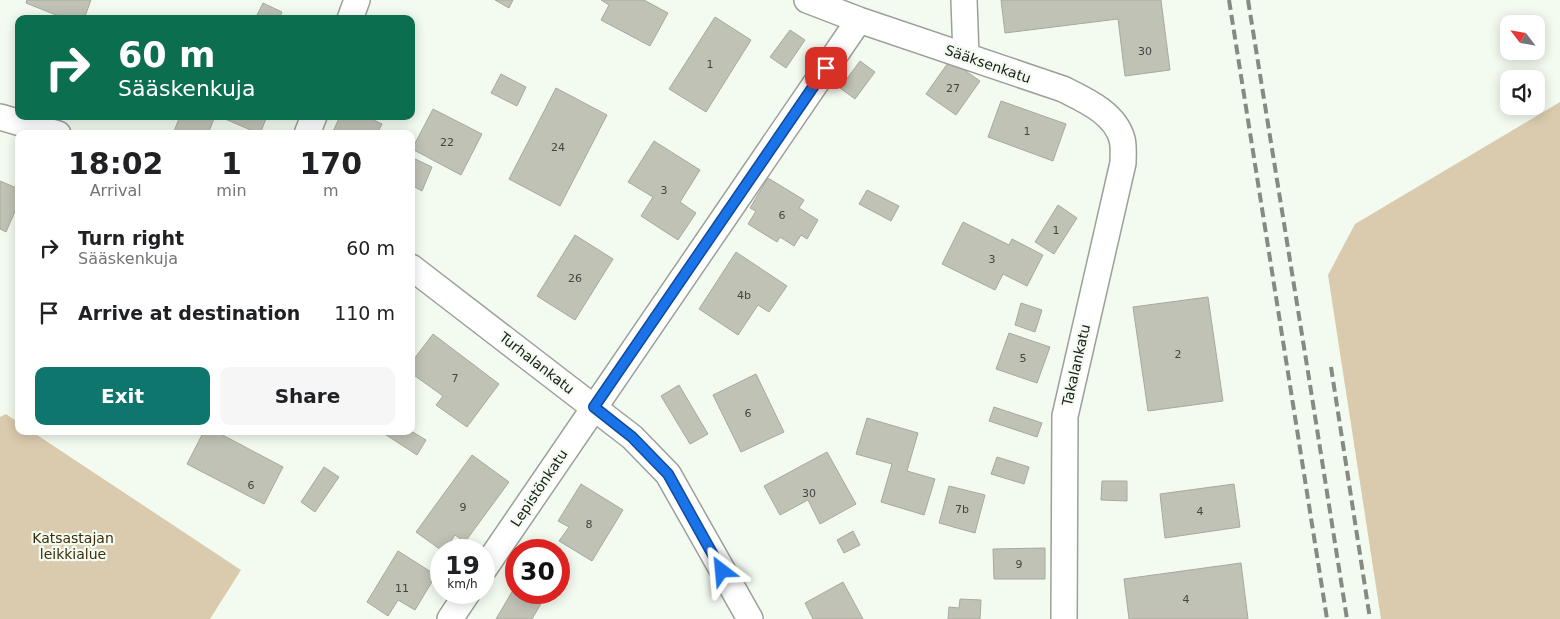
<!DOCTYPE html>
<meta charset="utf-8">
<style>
:root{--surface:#fff;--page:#f6f6f6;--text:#202124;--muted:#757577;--accent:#0f766e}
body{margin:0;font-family:"DejaVu Sans",sans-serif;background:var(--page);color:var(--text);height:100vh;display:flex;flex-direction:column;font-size:19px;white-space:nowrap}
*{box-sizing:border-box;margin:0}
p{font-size:16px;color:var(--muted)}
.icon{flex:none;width:28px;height:28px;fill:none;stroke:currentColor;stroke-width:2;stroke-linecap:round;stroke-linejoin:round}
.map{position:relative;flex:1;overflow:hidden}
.drawer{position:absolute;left:15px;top:130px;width:400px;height:305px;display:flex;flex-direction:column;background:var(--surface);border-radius:10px;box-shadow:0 2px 12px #0003}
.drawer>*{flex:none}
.top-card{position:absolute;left:15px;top:15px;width:400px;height:105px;border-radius:10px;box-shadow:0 2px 12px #0003;background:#0b6e4f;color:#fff;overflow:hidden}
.needle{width:32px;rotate:301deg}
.fabs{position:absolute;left:1500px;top:15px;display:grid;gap:10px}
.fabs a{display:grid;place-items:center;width:45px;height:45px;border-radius:10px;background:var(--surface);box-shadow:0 2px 12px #0003;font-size:25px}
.speed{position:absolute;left:430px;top:539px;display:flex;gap:10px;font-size:25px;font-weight:700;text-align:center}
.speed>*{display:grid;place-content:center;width:65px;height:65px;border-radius:50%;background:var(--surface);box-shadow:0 2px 12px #0003;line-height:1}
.speed small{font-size:12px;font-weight:400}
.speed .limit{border:8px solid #d22;background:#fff;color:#111}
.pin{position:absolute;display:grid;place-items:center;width:42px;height:42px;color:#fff;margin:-21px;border-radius:10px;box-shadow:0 2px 8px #0006}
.me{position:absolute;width:55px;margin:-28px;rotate:331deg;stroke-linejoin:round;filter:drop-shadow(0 0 4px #0008)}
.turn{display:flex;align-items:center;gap:18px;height:105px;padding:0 20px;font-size:22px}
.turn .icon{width:65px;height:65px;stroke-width:2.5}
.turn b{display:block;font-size:35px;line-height:42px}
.eta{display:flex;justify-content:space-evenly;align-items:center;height:85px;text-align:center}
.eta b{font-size:30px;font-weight:700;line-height:35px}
.primary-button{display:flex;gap:10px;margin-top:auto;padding:10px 20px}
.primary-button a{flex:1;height:58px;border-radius:10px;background:var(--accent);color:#fff;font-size:20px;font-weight:700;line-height:58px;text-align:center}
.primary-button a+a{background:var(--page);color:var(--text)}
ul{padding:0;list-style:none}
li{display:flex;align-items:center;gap:15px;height:65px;padding:0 20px}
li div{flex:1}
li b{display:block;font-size:19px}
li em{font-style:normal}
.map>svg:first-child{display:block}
.green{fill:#dacaae}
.building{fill:#c1c2b6;stroke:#a8a99e}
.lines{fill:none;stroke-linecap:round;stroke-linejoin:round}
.street-casing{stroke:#9aa198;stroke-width:28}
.street{stroke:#fff;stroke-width:25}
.rail{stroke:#858a83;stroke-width:4;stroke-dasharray:10 5;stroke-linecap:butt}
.route-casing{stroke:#114b97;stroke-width:12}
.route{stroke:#1a73e8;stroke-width:9}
.labels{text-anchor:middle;stroke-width:4.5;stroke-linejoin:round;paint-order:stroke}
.number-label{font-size:11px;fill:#434540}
.street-label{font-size:14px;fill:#191b18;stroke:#f3fbf0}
.park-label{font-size:14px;fill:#3d2d0e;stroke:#f3fbf0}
</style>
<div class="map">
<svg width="1560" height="619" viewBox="0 0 1560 619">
<rect width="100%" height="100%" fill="#f3fbf0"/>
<path class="green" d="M1560,102v517h-179l-53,-344 27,-51z
M6,414l13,9v8h12l210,139 -31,49h-210v-202z"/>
<path class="building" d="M27,0h64l-7,19h-18l-40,-16z
M495,0h18l-4,8z
M601,0h43l24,13 -18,33 -49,-26 8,-15z
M1001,0h160l9,70 -45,6 -7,-57 -113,14z
M263,3l19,9 -3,7h-24z
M715,17l36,23 -45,72 -37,-23z
M790,30l15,10 -19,28 -16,-11z
M950,60l30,21 -24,34 -30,-21z
M860,61l15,11 -20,27 -15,-11z
M501,74l25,13 -9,19 -26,-13z
M556,88l51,27 -47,91 -51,-27z
M1001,101l65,23 -13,37 -65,-24z
M433,109l49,25 -21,41 -49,-26z
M180,116h35l-7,18h-35z
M218,116h49l-7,18z
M340,116h25l17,8 -5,10h-45z
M654,141l46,29 -20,32 16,11 -18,27 -37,-24 12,-19 -25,-15z
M411,157l21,10 -10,24 -11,-6z
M768,178l36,22 -5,8 19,12 -11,19 -6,-4 -7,11 -14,-9 -3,5 -29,-18 8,-13 -6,-3z
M0,181l19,8v13l-13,30 -6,-3z
M867,190l32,16 -8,15 -32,-17z
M1058,205l19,13 -23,36 -19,-12z
M963,222l46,23 3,-6 31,16 -16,31 -24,-12 -8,16 -53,-26z
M575,235l38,24 -38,61 -38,-24z
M736,252l51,34 -18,26 -11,-7 -20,30 -39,-26z
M1208,297l15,104 -75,10 -15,-104z
M1021,303l21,7 -7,22 -20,-7z
M1009,333l41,14 -13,36 -41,-14z
M433,334l66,50 -32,43 -31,-22 7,-9 -32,-23v-10z
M756,374l28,58 -43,20 -28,-57z
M679,385l29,49 -18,10 -29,-48z
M994,407l48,16 -5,14 -48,-16z
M867,418l51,15 -11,38 28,8 -11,36 -43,-13 11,-38 -36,-10z
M204,431h11l68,36 -19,37 -77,-40z
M380,431h31l15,9 -9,15z
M827,452l29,52 -36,20 -12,-24 -28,15 -16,-29z
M472,455l37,27 -44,60 -10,-7 -10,15h-4l-25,-18z
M997,457l32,10 -5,17 -33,-10z
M324,467l15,10 -24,35 -14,-10z
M1102,481h25v20l-26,-1z
M581,484l42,26 -31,51 -33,-20 10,-14 -11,-6z
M1234,484l6,43 -75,11 -5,-44z
M949,486l36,9 -10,38 -36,-10z
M853,531l7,14 -16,8 -7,-13z
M1045,548v31h-51l-1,-30z
M398,551l38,24 -21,35 -17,-10 -10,16 -21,-14z
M1241,563l7,56h-119l-5,-40z
M843,582l20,37h-50l-8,-16z
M516,585v7h22l7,5 -13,22h-36z
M960,599l21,1 -1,19h-32l1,-12 10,1z"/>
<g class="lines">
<g class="street-casing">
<path id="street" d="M807,0l52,20 204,69c22,11 52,24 59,50 2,7 1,17 1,24l-58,253 -1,203
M964,0l2,56
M350,19l7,-19
M0,117l58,17
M307,134l7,-18
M411,267l221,170 36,37 82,145
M484,569l375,-549
M450,619l18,-27"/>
</g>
<use href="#street" class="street"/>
<path class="rail" d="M1229,0l98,619
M1248,0l60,372 39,247
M1331,367l39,252"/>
</g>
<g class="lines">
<g class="route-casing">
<path id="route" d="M722,571l-54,-97 -36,-37 -38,-30 232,-339"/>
</g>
<use href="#route" class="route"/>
</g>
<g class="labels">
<g class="number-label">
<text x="1145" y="55">30</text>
<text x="710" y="68">1</text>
<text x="953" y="92">27</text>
<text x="1027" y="135">1</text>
<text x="447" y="146">22</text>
<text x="558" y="151">24</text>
<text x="664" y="194">3</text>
<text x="782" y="219">6</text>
<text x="1056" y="234">1</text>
<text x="992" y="263">3</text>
<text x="575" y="282">26</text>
<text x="744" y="299">4b</text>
<text x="1178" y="358">2</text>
<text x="1023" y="362">5</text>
<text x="455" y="382">7</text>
<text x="748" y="417">6</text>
<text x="251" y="489">6</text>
<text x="809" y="497">30</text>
<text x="463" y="511">9</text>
<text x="962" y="513">7b</text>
<text x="1200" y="515">4</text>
<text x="589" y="528">8</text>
<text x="1019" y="568">9</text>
<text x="402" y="592">11</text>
<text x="1186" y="603">4</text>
</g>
<g class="street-label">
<text transform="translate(988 64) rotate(19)" y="5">Sääksenkatu</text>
<text transform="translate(537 363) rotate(38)" y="5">Turhalankatu</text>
<text transform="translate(1076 365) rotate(-77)" y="5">Takalankatu</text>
<text transform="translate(539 488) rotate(-56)" y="5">Lepistönkatu</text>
</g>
<g class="park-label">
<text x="73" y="543">Katsastajan<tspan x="73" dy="16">leikkialue</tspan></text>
</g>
</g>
</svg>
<div class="fabs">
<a><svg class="needle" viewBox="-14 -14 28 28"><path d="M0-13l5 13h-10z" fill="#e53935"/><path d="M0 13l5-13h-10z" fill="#757577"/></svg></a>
<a><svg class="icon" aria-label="sound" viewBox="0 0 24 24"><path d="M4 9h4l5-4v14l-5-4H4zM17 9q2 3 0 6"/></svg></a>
</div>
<div class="speed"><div>19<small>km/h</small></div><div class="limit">30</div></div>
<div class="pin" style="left:826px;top:68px;background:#d93025"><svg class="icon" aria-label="arrive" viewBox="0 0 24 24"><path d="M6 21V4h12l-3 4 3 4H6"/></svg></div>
<svg class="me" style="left:722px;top:571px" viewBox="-20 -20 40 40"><path d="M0-17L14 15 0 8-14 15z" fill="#1a73e8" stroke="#fff" stroke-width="4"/></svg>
<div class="top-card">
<div class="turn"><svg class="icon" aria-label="right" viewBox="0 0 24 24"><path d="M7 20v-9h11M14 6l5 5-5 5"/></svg><div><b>60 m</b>Sääskenkuja</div></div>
</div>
<section class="drawer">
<div class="eta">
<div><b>18:02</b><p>Arrival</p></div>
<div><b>1</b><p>min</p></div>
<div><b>170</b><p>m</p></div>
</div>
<ul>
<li><svg class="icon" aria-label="right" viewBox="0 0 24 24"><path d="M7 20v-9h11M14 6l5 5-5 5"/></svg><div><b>Turn right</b><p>Sääskenkuja</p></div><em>60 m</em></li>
<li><svg class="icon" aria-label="arrive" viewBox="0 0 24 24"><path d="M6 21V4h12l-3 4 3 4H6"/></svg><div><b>Arrive at destination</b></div><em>110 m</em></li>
</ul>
<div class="primary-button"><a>Exit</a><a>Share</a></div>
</section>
</div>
